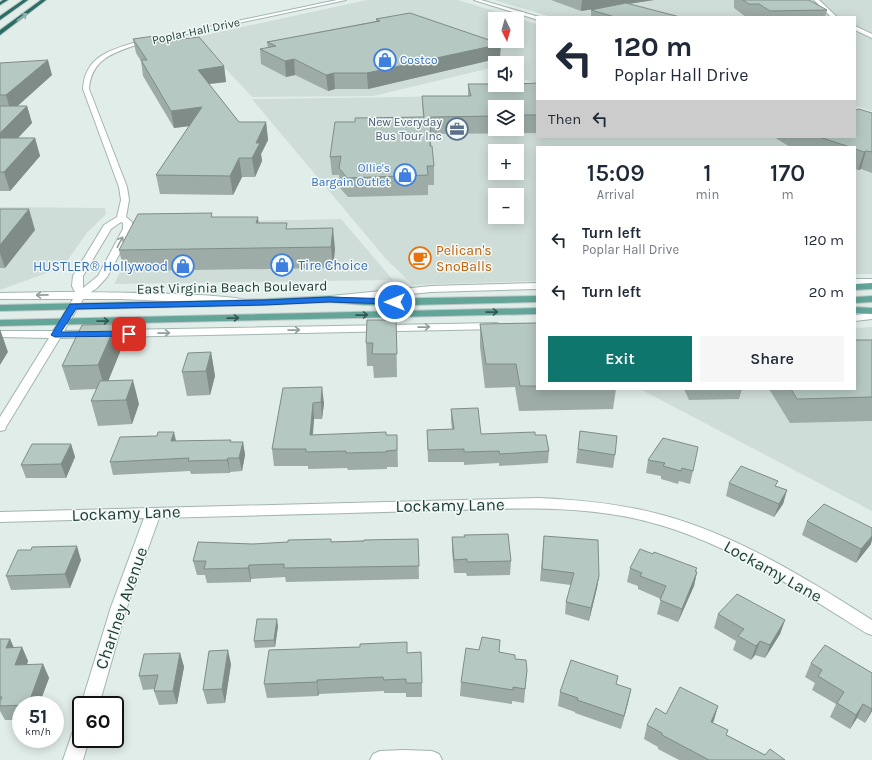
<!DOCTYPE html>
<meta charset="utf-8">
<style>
:root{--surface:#fff;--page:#f6f6f7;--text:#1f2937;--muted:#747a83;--accent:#0f766e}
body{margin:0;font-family:Karla,sans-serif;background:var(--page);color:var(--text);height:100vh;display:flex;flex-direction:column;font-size:15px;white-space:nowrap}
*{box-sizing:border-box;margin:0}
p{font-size:13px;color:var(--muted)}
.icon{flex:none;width:22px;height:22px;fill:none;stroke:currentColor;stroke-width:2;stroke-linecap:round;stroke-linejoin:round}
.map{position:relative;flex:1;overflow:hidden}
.sheet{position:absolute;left:536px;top:146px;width:320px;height:244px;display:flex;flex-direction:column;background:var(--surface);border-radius:0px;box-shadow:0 2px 10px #0003}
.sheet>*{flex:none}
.banner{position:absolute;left:536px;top:16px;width:320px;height:122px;border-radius:0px;box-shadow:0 2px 10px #0003;background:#fff;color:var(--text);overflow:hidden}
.needle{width:26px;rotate:175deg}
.tools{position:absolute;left:488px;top:12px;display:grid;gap:8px}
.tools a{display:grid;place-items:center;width:36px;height:36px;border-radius:0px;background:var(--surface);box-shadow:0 2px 10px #0003;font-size:20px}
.speed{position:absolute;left:12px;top:696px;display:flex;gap:8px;font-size:20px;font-weight:700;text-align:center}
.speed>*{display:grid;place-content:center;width:52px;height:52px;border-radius:50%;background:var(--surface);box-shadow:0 2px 10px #0003;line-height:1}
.speed small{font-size:10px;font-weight:400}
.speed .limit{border:2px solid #111;border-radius:6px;background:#fff;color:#111}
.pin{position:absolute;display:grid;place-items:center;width:34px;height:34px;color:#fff;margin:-17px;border-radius:8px;box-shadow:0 2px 6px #0006}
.me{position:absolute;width:44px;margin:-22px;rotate:270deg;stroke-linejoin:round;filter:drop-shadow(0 0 3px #0008)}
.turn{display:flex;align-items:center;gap:14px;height:84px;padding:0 12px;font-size:18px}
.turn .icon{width:52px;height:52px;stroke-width:2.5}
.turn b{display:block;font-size:28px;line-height:34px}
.then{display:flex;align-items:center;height:38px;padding:0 12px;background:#0003;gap:8px;font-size:15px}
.eta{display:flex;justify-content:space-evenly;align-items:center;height:68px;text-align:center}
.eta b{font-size:24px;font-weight:600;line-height:28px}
.primary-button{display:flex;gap:8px;margin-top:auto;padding:8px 12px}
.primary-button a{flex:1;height:46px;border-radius:0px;background:var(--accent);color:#fff;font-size:16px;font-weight:600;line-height:46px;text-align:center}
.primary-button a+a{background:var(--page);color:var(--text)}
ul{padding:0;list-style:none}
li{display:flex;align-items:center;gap:12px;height:52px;padding:0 12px}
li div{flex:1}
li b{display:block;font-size:15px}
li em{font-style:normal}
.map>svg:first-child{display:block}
.built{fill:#cfddd8;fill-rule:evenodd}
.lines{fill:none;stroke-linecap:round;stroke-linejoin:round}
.minor-casing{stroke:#a3b5b1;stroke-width:2}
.tertiary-casing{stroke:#a3b5b1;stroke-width:2}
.primary-casing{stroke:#c1c9c8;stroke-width:2}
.motorway-casing{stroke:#c1c9c8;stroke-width:2}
.minor{fill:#fff;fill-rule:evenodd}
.tertiary{fill:#fff;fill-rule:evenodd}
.primary{fill:#63a599;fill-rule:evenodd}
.motorway{fill:#2a6d65;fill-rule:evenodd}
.wall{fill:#9daca7;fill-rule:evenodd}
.shaded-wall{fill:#7f8c88}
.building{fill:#b6c8c2;stroke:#7f8c88}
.oneway{stroke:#8eb3ae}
.oneway2{stroke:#909f9c}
.oneway3{stroke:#315851}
.route{fill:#1a73e8;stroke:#114b97}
.labels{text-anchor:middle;stroke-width:3;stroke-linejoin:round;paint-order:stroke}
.far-street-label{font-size:12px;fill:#203f39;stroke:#f2f9f6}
.far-shop-label{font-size:12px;fill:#366cbe;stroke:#f2f9f6;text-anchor:start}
.far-service-label{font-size:12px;fill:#4e5e75;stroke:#f2f9f6;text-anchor:end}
.food-label{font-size:14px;fill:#c56008;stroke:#f2f9f6;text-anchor:start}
.shop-label{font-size:14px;fill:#366cbe;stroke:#f2f9f6;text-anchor:start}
.street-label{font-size:14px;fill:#203f39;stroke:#f2f9f6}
.near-street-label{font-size:17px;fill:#203f39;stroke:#f2f9f6}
</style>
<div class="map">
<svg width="872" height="760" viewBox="0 0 872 760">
<rect width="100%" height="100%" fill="#e1ede9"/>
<path class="built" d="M367,0h91l79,24v58l-3,1 -17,-7v-13h-22v4l-122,29 -121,1 -56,-60zM495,19h22v22h-22z
M494,0h378v111l-17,-5v-89h-303z
M537,95v42h318l17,-14v151h-17v-127h-318v134l-124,4 -27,-26 -134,-160zM495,107h22v22h-22zM495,151h22v22h-22zM495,195h22v22h-22z
M0,207l105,1 1,6 -20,20 -23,33 -63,23z
M341,219l52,61 -279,4 32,-61z
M872,327v184l-232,-122h215v-61z"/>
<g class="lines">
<g class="minor-casing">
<path id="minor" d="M814,0h5l18,17h-6z
M855,26l17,8v4l-17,-8z
M855,279h17v6h-17z
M537,283v6l-106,3 -100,10 -5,-3 5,-3 100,-10z
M60,292c22,0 179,1 186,9l-5,3 -121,-5h-120v-6z
M872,313v6l-17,2v-6z
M64,319l5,3 -5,9 433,-8 5,3 -5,3 -437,9 -54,89 -1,3 -5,1v-14l49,-79 -49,-1v-6h53l7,-11z
M539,498c43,2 85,6 127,18 74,21 141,63 206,104v15l-6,-2c-65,-41 -131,-86 -206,-108 -76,-23 -156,-16 -235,-14 -88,2 -177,5 -266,7l-32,89 -28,98h-18l30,-98 33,-89 -144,4v-10z
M81,725v14h8l-6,21h-20l11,-32z
M404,750l28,1 7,3 3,6h-72l3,-6 7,-3z"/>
</g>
<g class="tertiary-casing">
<path id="tertiary" d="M337,0h9l-210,45c-24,8 -45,15 -47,44l38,98 2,13 -3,17 6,5 1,7 -26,48 -10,11 -12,8 -17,28h-8l-1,-2 17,-28 -4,-8 1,-10 31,-51 13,-8 4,-17 -2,-13 -36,-98c2,-31 24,-38 50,-46zM121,222l2,1v6l-25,47 -15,12v-12l28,-47z
M474,0h7l58,17h-2v3l-2,-1z"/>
</g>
<g class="primary-casing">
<path id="primary" d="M872,283v6l-17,1v-6z
M329,296l36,3 172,-3v6l-127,3h-45l-36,-3 -64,3 -265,6v-6l265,-6z
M872,296v6l-17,1v-6z
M855,307l17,1v6l-17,-1z
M537,308v6l-537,12v-6z"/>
</g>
<g class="motorway-casing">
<path id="motorway" d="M3,0h5l-8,5v-3z
M23,0h5l-28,20v-4z
M41,0h5l-46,35v-5z"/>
</g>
<use href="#minor" class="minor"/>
<use href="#tertiary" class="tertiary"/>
<use href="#primary" class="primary"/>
<use href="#motorway" class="motorway"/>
</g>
<path class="wall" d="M551,0h103l-26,4 52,13h-89v-7l21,-4 -31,5z
M734,0h75l18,10 -2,7h-79l-12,-9z
M376,19l124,39 -132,31h-33l-7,2 -33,-16 -9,2 -25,-13 -1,-15 8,-1 -1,-6 109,-21z
M133,39l25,3 66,24 2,16 -17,2 30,38h27l2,18 -7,14 1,7 -7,16h-13l-9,18 -73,-1 -4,-19 33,-49 -15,2 -31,-52 -2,-15 -5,-8z
M0,63l52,12 -35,31h10l5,17 -14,15h17l5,18 -30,35h-10z
M537,83v50l-106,1v12l3,20v19h-6v10l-80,2 -8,-9 -1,-13h-7l-2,-18 25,-35 68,-5 -1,-21h46v-12zM495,107h22v22h-22z
M872,113v60l-11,-4 -3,1 -3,-1v-22h-65l-16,-10h81z
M0,209l35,21 -30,38h-5z
M213,217l46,6 29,6 47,20 -2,19 -209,3 -5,-21z
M396,320l1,57 -23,1 -1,-12h-6l-1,-23z
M537,323v66h79l-3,20 -94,2 -4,-24 -30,1 -5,-41v-23z
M116,324l6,23 -14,34 31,23 -7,20 -34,2 -7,-25 6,-12 -27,1 -8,-24z
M872,340v81l-82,2 -21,-34h86z
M211,352l4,24 -5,19 -23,1 -5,-24z
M283,388l41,15 -2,16h-8l-1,16h84l1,32h-11v2l-39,1 -1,-2 -39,1v-3h-34l-2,-17z
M684,389h58l-3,10 -50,1z
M451,409l30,25 54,1 14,16 -1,12 -49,3v-3l-35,2v-3h-36l-1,-32 25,-1 -1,-8z
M580,431l35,24 -2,13 -37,-5z
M663,438l30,33 -3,13 -11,-3 -1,3 -17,-5v-3l-15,-3 2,-13z
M176,441l55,1h12l2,13 -3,16 -12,1v1l-39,1 -1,-3 -77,4 -3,-13z
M71,444l4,13 -9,21h-40l-5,-13z
M729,483l47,3 11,4 -4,14 -9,13 -48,-21z
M807,521l64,23 -15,19 -54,-28z
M544,536l55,40 -2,12 -8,33 -24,-7 1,-12 5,-17 -31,-4z
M452,537l59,24 -1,14 -43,1 -1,-3h-12l-2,-22z
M418,539l1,40 -133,3 -1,-5 -34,2v3l-44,1 -2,-8h-8l-4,-14 60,-17z
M31,550l50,10 -11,28 -59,2 -5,-14z
M630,568l67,4 -3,14 -16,36 -21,-8 4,-15 -23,-10v-3l-11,-4z
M718,614l67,6 -5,14 -15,24 -10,-3 -4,5 -18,-10 3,-9 -22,-13z
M278,626l-3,21 -20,1 -1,-7z
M0,639h10l4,9 8,-1 6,14 -1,4 16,-1 6,14 -10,27h-18v15h-16l-5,-9z
M499,652l16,7 12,11 -3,33 -12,-2v3l-52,-8 1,-14z
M180,653l4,14 -7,37 -18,1 -5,-14 1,-2 -12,1 -4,-14z
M407,653l15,30v14h-16v-4h-22v-2l-65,3 -1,2 -51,2 -3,-14z
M811,663l61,10v38l-7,12 -8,-5 -7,11 -20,-12 6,-13 -24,-14 3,-7 -10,-6z
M231,664l-6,39 -18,1 -4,-14z
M616,685l15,4 -10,40 -46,-16v-1l-17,-6 2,-14z
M718,706l-5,17 14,12 38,20 20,5h-106l-21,-11v-2l-14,-8 3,-14 19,-11z"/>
<path class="shaded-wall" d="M582,0h72l-73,11z
M501,44l-1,14 -132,31 -1,-16z
M294,59l1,16 -9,2 -1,-16z
M48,60l4,15 -41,37 -5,-17z
M224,66l2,16 -26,3 -2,-15z
M334,73l1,16 -7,2 -2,-16z
M27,106l5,17 -32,34v-24z
M202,107l3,17 -31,4 -3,-17z
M431,117v17l-1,31v-19z
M266,122l2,18 -7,14 1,7 -7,16 -3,-19 4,-15z
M35,138l5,18 -30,35 -6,-19z
M866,151l-5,18 -3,1 6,-18z
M239,158l3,19 -9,18 -3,-19z
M29,209l6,21 -30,38 -5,-15v-8z
M258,217l2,20 -4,-14z
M333,228l2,21 -2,19 -2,-21z
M116,324l6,23 -17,42 -7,-24z
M0,329l8,23 -8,13z
M211,352l4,24 -5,19 -4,-24z
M133,380l6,24 -7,20 -6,-24z
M322,387l2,16 -2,16 -1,-17z
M313,403l1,16 -3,32 -1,-16z
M174,432l3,13 -6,-4z
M243,442l2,13 -3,16 -3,-13z
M71,444l4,13 -9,21 -5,-14z
M228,458l2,14v1l-3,-13z
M787,490l-4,14 -9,13 5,-13z
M872,536v4l-1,4 -15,19 5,-14z
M77,546l4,14 -11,28 -5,-14z
M249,565l2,14v3l-3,-14z
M697,568l-4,14 4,-10 -3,14 -16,36 4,-13z
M599,576l-2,12 -8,33 2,-13z
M277,619l1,7 -3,21 -1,-7z
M785,620l-5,14 -15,24 5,-13z
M10,639l6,14 -10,-5z
M760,641l-5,14 -4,5 5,-14z
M22,647l6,14 -7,18 -6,-14z
M228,650l3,14 -6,39 -3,-14z
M180,653l4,14 -7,37 -4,-13z
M43,664l6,14 -10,27h-11z
M317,680l2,14 -1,2 -1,-14z
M631,689l-3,14 -7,26 3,-13z
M863,704l-6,14 -7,11 6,-14z
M718,706l-4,14 -7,16 4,-14z
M872,708v3l-7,12z"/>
<path class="building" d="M743,0h66l18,10 -57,1 -11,-7h-10z
M626,3l54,14h-65l-24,-7z
M410,13l91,31 -134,29h-33l-8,2 -32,-16 -9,2 -25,-12 16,-3 -9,-4 113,-21 -4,-2z
M154,36l4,6 41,-5 25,29 -26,4 41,52h27l-10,21h4l-8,15h-13l-9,18 -74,-1 46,-68 -31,4 -30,-51h6l-14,-21z
M48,60l-42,35h-6v-32z
M537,83v32h-20v-8h-22v9l-64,1 -1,29h2l2,20h-7l1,9 -81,3 -8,-10 2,-12 -11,1 5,-35h20v-4l69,-1 -2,-21h49l-3,-12h27v1h22v-1z
M0,106h27l-27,27z
M859,109l13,4v39l-6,-1 -2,1 -9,-3v-2h-5l-31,-10h36v-27z
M0,138h35l-31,34h-4z
M0,209h29l-29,36z
M212,213l-1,4h47l-2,6h31l-1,6 47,-1 -2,19 -212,3 19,-36z
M367,320h29l1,34h-25l1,-11h-7z
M537,323v63h-17l-4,-22h-30l-6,-40z
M116,324l-18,41 -36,1 20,-41z
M855,340h17v57l-75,2 -6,-10h64z
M211,352l-5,19 -24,1 6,-19z
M133,380l-7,20 -35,1 9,-20z
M322,387l-1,15 -8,1 -3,32 76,-3v3h11v15l-11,1 1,1 -41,1v-2l-40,1v-3h-34l11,-61z
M478,408l3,26 54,-2v3h11l3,16 -49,3 -1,-3 -35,1v-3l-36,1 -1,-20 27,-1 -3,-20z
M580,431l37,5 -2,19 -37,-6z
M158,432h16l-3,9 60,-1 -1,2h13l-4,16h-11l-1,2 -39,1 1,-3 -79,4 10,-25 37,-1z
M663,438l35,9 -5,24 -11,-3 -1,3 -18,-5 2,-3 -17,-3z
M32,444h39l-10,20 -40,1z
M741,466l37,15 -3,5 12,4 -8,14 -50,-21z
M824,504l48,24v8l-11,13 -54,-28z
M508,534l3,27 -44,1v-3l-13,1 -2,-23h13l-1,-2z
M544,536l54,4 1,36 -8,32 -25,-6 8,-29 -32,-4z
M331,539v3l33,-1v-1l54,-1 1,27 -135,2v-4l-35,1 -1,3 -44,1 2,-8h-13l5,-19 55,2 35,-2v-2z
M77,546l-12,28 -59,2 12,-26h13l1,-3z
M640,549l13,5 1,-2 43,16 -2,3 2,1 -15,37 -22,-9 6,-14 -26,-10 2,-3 -12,-5z
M737,594l48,26 -15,25 -10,-4 -4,5 -18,-10 6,-7 -26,-15z
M257,619h20l-3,21 -20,1z
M482,637l18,3 -1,12 16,3v4l11,1 1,10 -2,19 -12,-2v3l-52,-8 5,-34 13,2z
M0,639h10l-4,9 16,-1 -7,18 28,-1 -15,41 -28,1v-5l2,-4h-2z
M407,642v11l14,-1 1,31h-16v-4l-22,1 -1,-3 -66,3v2l-53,2 5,-34 91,-3v-3z
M825,645l47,28v36l-9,-5 -7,11 -19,-12 7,-11 -26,-16 4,-6 -11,-7z
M228,650l-6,39 -19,1 6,-39z
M180,653l-7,38h-19l4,-16 -19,1 5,-22z
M571,660l47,16 -2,8 15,5 -7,27 -47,-16 1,-2 -18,-6z
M680,687l38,19 -7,16 17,8 -2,5 39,20 5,-6 15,11h-76l-47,-25v-2l-15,-8 9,-17 10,6z"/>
<defs><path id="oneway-shaft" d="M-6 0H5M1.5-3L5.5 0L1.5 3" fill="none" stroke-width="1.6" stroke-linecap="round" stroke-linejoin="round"/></defs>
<use class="oneway" href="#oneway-shaft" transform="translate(22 17) rotate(-37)"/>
<g class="oneway2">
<use href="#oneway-shaft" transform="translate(120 242) rotate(-62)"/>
<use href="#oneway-shaft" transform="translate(42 295) rotate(179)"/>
<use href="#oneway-shaft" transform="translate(424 327) rotate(-1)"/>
<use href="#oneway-shaft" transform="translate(294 330) rotate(-1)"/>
<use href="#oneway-shaft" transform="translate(164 333) rotate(-1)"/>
</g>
<g class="oneway3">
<use href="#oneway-shaft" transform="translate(492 312) rotate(-1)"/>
<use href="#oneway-shaft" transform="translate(362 315) rotate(-1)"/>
<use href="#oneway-shaft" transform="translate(233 318) rotate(-1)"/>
<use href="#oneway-shaft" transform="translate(103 321) rotate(-1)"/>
</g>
<path class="route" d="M329,297l66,2 4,3 -4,2 -66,-2 -64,3 -189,4 -15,23 68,-1 5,3 -5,2 -74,1 -4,-2 19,-31h3l192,-4z"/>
<defs>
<g id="shop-ring" transform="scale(1.15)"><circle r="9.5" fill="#f2f9f6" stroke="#3f7fe0" stroke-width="1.5"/><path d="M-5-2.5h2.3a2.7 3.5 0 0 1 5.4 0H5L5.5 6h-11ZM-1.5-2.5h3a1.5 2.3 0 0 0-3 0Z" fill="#3f7fe0"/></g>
<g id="office-ring" transform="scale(1.15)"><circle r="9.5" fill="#f2f9f6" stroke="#5c6f8a" stroke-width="1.5"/><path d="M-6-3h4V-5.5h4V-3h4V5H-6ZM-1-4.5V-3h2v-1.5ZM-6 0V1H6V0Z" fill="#5c6f8a"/></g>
<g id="cafe-ring" transform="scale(1.15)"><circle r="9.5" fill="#f2f9f6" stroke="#e8710a" stroke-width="1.5"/><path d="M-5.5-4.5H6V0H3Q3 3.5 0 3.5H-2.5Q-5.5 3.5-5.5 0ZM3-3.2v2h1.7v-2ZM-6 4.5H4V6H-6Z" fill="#e8710a"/></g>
</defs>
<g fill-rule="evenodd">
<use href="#shop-ring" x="385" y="60"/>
<use href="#office-ring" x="457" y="129"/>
<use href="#shop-ring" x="405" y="175"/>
<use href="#cafe-ring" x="420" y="258"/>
<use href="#shop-ring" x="282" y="265"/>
<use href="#shop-ring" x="183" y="266"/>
</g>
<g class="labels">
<g class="far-street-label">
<text transform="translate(196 31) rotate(-12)" y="4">Poplar Hall Drive</text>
</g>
<g class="far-shop-label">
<text x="400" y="64">Costco</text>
<text x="390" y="172" text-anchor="end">Ollie's<tspan x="390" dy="14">Bargain Outlet</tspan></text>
</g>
<g class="far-service-label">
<text x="442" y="126">New Everyday<tspan x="442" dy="14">Bus Tour Inc</tspan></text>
</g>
<g class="food-label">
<text x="436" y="255">Pelican's<tspan x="436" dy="16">SnoBalls</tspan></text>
</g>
<g class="shop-label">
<text x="298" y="270">Tire Choice</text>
<text x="168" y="271" text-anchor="end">HUSTLER® Hollywood</text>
</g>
<g class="street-label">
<text transform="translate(232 287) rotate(-1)" y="5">East Virginia Beach Boulevard</text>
</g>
<g class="near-street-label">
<text transform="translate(450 505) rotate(-1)" y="6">Lockamy Lane</text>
<text transform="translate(126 513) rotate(-2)" y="6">Lockamy Lane</text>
<text transform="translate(773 571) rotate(29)" y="6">Lockamy Lane</text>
<text transform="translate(121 608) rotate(-71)" y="6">Charlney Avenue</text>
</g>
</g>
</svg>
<div class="tools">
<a><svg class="needle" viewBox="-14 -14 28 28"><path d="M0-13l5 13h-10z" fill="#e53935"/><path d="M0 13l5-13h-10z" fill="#747a83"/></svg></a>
<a><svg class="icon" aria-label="sound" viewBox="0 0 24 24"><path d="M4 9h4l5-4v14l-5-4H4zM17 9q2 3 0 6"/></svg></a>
<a><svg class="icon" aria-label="layers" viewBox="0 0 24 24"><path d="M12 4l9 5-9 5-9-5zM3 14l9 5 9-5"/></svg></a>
<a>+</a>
<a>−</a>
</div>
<div class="speed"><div>51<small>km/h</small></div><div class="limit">60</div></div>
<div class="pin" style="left:129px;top:334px;background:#d93025"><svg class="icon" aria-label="arrive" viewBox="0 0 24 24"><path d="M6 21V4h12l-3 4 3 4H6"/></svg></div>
<svg class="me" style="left:395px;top:302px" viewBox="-20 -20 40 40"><circle r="17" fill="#1a73e8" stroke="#fff" stroke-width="3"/><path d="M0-11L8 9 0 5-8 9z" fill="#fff"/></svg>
<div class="banner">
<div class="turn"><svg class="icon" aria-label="left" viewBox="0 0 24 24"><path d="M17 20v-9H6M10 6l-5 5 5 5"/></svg><div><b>120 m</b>Poplar Hall Drive</div></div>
<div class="then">Then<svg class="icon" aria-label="left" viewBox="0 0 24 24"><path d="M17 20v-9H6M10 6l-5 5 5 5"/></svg></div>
</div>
<section class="sheet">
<div class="eta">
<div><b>15:09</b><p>Arrival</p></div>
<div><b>1</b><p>min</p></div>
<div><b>170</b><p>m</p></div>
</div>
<ul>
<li><svg class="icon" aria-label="left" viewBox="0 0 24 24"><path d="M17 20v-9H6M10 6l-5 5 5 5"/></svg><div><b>Turn left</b><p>Poplar Hall Drive</p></div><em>120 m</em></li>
<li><svg class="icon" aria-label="left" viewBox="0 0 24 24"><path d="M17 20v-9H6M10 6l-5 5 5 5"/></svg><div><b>Turn left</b></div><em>20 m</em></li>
</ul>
<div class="primary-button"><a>Exit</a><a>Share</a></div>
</section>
</div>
